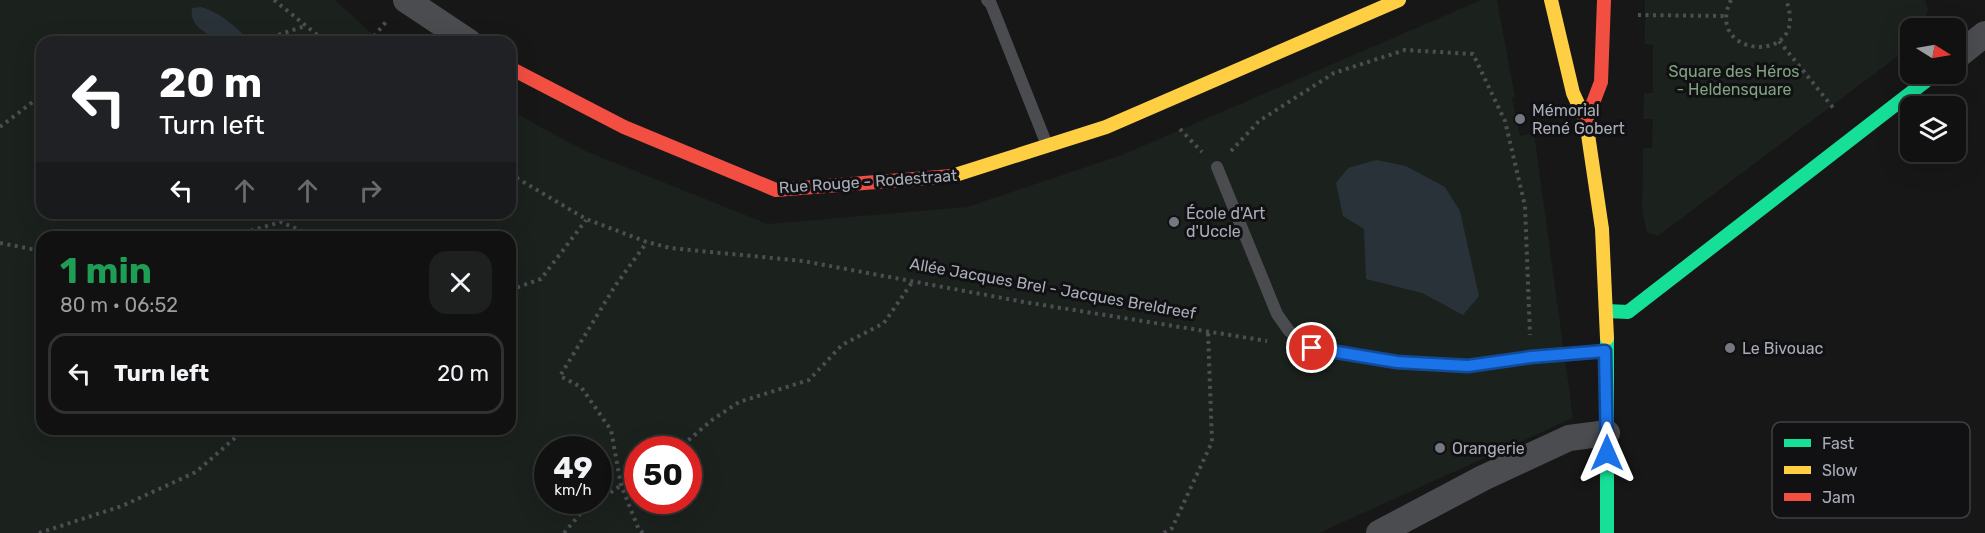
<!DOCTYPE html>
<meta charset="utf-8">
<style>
:root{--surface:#111;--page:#1e1f1f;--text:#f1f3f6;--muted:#9c9d9f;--line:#303131}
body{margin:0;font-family:Rubik,sans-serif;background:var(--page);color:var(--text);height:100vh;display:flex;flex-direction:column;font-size:22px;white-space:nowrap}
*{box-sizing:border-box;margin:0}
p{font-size:20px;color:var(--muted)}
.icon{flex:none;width:33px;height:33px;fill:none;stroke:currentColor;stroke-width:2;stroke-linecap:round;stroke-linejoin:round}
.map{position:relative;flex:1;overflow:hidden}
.drawer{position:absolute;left:36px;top:231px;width:480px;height:204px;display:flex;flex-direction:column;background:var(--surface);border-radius:18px;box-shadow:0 6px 24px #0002,0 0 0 2px var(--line)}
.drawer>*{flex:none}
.hud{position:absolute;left:36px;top:36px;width:480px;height:183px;border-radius:18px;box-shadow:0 6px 24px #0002,0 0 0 2px var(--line);background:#202124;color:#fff;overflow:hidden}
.needle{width:39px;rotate:101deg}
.buttons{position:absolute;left:1900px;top:18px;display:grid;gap:12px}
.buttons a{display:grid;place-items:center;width:66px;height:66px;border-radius:12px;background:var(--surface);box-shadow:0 6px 24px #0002,0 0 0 2px var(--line);font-size:30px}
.speed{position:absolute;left:534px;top:436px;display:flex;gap:12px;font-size:30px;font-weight:700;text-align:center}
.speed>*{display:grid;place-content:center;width:78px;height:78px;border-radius:50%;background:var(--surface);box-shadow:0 6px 24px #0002,0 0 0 2px var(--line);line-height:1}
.speed small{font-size:15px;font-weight:400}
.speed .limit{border:9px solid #d22;background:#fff;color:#111}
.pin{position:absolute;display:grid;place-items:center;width:51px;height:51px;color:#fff;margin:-26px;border:3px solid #fff;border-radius:50%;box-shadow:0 2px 6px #0007}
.me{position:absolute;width:66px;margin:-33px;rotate:0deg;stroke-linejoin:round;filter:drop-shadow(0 0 4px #0008)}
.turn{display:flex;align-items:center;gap:21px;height:126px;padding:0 24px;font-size:27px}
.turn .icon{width:78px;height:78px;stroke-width:2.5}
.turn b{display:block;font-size:42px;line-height:51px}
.lanes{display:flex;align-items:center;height:57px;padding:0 24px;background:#0003;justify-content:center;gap:30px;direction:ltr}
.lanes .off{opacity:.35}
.round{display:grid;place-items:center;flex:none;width:63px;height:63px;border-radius:18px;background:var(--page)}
.head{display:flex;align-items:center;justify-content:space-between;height:102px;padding:0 24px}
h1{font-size:36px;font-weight:700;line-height:45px;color:#1e9e55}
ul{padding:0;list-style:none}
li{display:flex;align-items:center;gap:18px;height:81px;margin:0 12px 9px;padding:0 12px;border:3px solid var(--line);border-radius:18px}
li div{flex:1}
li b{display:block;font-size:22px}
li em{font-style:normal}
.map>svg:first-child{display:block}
.green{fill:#1b211c;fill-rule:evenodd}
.water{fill:#2a3239}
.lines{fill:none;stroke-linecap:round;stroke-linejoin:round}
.path{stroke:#4d4e52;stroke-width:4;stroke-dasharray:3 4.5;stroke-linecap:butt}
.lane{stroke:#4b4c50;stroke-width:12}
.street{stroke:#4b4c50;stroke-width:26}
.fast{stroke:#16e098;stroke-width:14}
.slow{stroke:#ffcf43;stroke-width:14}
.jam{stroke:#f24e42;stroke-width:14}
.route-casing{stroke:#114b97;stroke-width:15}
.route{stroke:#1a73e8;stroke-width:10}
.poi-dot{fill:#757880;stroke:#111113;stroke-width:2}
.labels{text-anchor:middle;stroke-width:6;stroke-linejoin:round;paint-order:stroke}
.park-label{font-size:16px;fill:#7fa381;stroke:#111113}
.poi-label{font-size:16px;fill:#a8adb8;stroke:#111113;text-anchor:start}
.street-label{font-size:16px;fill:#a8adb8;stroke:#111113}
.key{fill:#111113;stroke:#3e4045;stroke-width:1.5}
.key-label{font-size:16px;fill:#a8adb8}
</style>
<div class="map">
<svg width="1985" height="533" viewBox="0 0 1985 533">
<rect width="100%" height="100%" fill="#171717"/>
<path class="green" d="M0,0h335l39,36 10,6h-342v171h468v-103l73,40 185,74 199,-17 155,-52 359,-155h16l18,97 -3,1 8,38 14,-3 39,285 -254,115h-1319zM42,237h468v192h-468zM548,450h50v51h-50zM638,450h50v51h-50z
M1645,0h280l3,9 -4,19h-13v18l-2,2 -251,188 -11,-4 -5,-21 1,-63h9l1,-29h-10l1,-26h9v-48l-8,-1z"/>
<path class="water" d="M201,7c17,5 38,20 48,35h-33c-10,-12 -27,-15 -24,-34z
M1376,160l30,6 39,21 15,24 19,85 -16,19 -41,-22 -56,-14 -2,-50 -21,-13 -7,-33 12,-15z"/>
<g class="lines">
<path class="path" d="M274,0l52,42
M1731,0c-29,58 81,67 55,0
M1638,15l88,1
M1779,41l56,69
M257,42l48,-16
M369,42l17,-20
M0,127l34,-26 8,-2
M1180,129l22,23
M1231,151l28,-30 75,-48 71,-23 68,4 32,67 20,85 5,129
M510,174l76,45 61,23 23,6 133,13 221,41 243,39
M229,237l52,-15 35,15
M0,243l42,8
M510,290l31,-11 45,-59
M677,450l35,-30 27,-18 70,-22 33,-35 42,-22 29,-42
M598,501l40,-27
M39,533l83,-27 74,-34 40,-35 4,-8
M564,533l16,-19 18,-13
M643,533l-4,-3 -18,-45 -10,-55 -30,-43 -21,-11 55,-90 32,-44
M1164,533l8,-5 40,-86 -4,-110"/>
<path class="lane" d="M987,0l4,4 56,141
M1217,167l60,147 12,17 23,17 85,14 71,4 63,-9 74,-6"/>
<path class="street" d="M406,0l63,42
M1956,57l29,-23
M1379,533l104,-55 86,-40 38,-5"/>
<path class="fast" d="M1607,311l21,1 307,-238
M1607,338v195"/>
<path class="slow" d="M1551,0l22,93 13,28 16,108 5,109
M952,176l154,-49 293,-127"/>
<path class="jam" d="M510,68l114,59 152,63 176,-14
M1586,121l15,-39 3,-82"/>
</g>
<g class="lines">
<g class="route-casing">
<path id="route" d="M1312,348l85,14 71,4 63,-9 74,-6 2,102"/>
</g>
<use href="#route" class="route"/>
</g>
<g class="poi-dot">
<circle cx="1520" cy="119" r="6"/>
<circle cx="1174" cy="222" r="6"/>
<circle cx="1730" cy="348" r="6"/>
<circle cx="1440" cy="448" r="6"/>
</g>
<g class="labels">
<g class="park-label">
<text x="1734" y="77">Square des Héros<tspan x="1734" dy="18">- Heldensquare</tspan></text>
</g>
<g class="poi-label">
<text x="1532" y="116">Mémorial<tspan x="1532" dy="18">René Gobert</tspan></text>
<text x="1186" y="219">École d'Art<tspan x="1186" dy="18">d'Uccle</tspan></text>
<text x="1742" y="354">Le Bivouac</text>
<text x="1452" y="454">Orangerie</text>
</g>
<g class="street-label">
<text transform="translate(868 181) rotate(-4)" y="6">Rue Rouge - Rodestraat</text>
<text transform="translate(1053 288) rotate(10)" y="6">Allée Jacques Brel - Jacques Breldreef</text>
</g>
</g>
<rect x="1772" y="422" width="198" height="96" rx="9" class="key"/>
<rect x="1784" y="439" width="27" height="8" fill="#16e098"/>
<rect x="1784" y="466" width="27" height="8" fill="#ffcf43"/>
<rect x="1784" y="493" width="27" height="8" fill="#f24e42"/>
<g class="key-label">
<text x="1822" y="449">Fast</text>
<text x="1822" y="476">Slow</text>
<text x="1822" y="503">Jam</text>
</g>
</svg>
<div class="buttons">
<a><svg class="needle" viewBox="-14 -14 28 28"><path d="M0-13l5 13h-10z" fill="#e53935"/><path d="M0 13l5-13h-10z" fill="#9c9d9f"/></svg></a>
<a><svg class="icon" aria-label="layers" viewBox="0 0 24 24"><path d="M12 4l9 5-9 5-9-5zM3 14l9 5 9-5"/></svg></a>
</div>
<div class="speed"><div>49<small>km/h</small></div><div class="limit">50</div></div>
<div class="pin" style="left:1312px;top:348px;background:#d93025"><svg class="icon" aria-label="arrive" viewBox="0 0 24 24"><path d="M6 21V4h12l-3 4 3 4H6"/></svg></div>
<svg class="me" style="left:1607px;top:453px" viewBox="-20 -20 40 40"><path d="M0-17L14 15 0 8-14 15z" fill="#1a73e8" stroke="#fff" stroke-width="4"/></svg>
<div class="hud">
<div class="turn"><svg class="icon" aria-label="left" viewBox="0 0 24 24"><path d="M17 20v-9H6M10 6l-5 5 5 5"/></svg><div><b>20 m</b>Turn left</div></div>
<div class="lanes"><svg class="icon" aria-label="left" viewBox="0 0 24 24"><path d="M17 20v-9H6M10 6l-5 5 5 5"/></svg><svg class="icon off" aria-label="ahead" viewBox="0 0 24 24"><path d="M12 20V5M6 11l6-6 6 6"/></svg><svg class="icon off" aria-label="ahead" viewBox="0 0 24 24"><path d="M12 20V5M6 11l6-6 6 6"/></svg><svg class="icon off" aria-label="right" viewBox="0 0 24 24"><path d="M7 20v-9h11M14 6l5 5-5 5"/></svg></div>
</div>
<section class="drawer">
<div class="head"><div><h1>1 min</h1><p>80 m · 06:52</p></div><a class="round"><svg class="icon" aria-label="close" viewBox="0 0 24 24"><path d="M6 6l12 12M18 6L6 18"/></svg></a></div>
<ul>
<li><svg class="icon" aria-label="left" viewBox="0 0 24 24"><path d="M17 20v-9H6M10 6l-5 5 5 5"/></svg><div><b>Turn left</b></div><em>20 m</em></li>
</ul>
</section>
</div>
